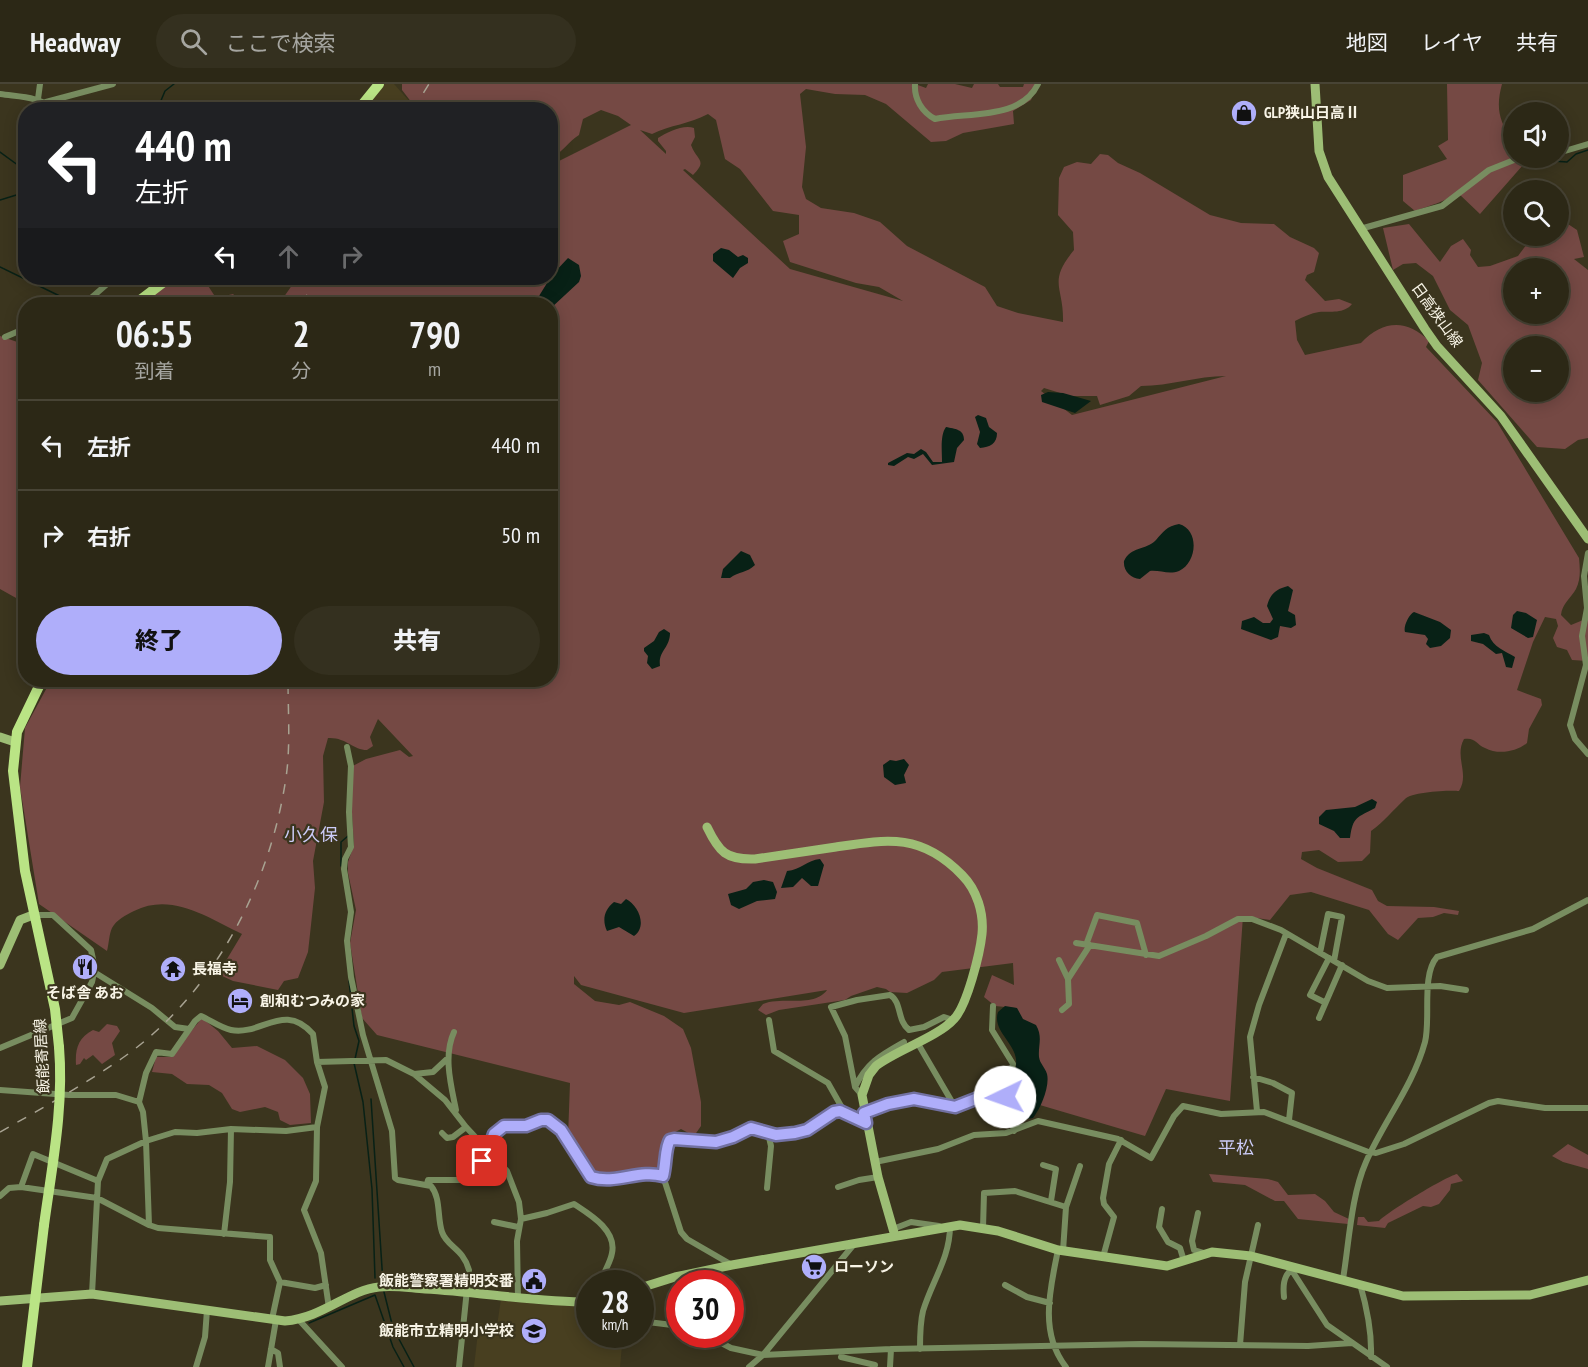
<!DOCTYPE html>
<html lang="ja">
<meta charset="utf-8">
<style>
:root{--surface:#2c2816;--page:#34301f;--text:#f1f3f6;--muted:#a6a6a1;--line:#484435;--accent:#afaefa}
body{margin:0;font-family:"PT Sans Narrow","Noto Sans JP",sans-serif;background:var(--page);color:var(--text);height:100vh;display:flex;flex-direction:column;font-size:22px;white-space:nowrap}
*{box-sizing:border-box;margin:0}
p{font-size:20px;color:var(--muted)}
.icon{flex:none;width:33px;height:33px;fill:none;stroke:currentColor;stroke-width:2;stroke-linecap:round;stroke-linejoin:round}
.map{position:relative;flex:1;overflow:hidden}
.drawer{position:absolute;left:18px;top:213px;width:540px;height:390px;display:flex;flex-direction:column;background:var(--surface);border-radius:24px;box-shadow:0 3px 15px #0003,0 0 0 2px var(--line)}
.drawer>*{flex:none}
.guide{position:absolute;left:18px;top:18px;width:540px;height:183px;border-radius:24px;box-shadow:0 3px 15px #0003,0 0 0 2px var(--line);background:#202124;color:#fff;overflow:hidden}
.controls{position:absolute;left:1503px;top:18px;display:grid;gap:12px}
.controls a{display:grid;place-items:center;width:66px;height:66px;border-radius:50%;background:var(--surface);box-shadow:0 3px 15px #0003,0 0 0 2px var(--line);font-size:30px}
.speed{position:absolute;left:576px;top:1186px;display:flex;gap:12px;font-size:30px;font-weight:700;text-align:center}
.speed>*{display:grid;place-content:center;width:78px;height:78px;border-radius:50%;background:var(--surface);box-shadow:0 3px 15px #0003,0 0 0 2px var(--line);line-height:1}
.speed small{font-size:15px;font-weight:400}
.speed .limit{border:9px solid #d22;background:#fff;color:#111}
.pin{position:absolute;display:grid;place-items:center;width:51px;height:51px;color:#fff;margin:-26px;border-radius:12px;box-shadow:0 3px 9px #0006}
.me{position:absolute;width:66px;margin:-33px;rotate:267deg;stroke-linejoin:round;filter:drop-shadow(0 0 4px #0008)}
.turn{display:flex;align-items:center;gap:21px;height:126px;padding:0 18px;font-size:27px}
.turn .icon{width:78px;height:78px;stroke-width:2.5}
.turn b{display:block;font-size:42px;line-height:51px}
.lanes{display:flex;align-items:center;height:57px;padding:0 18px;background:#0003;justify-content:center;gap:30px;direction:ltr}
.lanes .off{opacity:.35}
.eta{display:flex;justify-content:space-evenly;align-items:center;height:102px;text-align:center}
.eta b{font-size:36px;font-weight:800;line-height:42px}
.button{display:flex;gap:12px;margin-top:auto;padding:12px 18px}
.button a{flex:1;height:69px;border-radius:36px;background:var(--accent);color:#111;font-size:24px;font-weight:800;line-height:69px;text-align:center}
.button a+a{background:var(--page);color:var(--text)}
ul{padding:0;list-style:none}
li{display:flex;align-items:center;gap:18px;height:90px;padding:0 18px;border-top:2px solid var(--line)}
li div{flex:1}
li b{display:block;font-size:22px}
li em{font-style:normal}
header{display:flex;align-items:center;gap:36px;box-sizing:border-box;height:84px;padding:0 30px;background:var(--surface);border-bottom:2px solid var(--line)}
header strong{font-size:28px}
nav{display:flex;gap:33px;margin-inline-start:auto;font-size:21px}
.search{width:420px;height:54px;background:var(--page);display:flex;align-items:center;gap:15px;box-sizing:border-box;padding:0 21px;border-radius:33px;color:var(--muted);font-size:22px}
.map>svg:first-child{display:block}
.built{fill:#483f20}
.green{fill:#754944;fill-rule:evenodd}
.water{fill:#082116}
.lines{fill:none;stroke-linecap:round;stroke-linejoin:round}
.stream{stroke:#082116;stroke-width:1.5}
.street{stroke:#788d60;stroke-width:6}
.secondary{stroke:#9dbe75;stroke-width:9}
.primary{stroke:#bae485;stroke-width:10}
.rail{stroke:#a8a392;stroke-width:1.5;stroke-dasharray:10 10;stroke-linecap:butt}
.primary-bridge{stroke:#bae485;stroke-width:10}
.route-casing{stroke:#7271a2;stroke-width:15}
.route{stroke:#afaefa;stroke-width:10}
.labels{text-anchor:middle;stroke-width:4.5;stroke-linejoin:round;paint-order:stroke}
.poi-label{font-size:15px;font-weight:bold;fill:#f8f4e6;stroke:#3b351e;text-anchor:start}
.street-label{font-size:15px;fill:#f8f4e6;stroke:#3b351e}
.quarter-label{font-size:18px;fill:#ccccf8;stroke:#3b351e}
</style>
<header>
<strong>Headway</strong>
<div class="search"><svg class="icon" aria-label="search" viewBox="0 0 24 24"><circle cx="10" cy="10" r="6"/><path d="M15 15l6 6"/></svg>ここで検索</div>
<nav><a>地図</a><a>レイヤ</a><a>共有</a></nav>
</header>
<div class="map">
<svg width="1588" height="1283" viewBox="0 0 1588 1283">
<rect width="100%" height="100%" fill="#3b351e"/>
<path class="built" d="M383,0h11l17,19 -4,6 -45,1z
M501,1215l45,6h43l1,30h33l-3,32h-146l5,-44 18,3z"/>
<path class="green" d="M402,0h513l11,4 2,-4h27l17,4 2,-4h24l2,3h23l1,-3h13l-6,16 -18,11 1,13 -51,9 -17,8 -15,1 -45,-38 -21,-9 -30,-1 -29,-5 -6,5 6,53 -4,40 4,12 15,9 33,5 26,9 27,24 78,41 12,19 21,7 45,9c1,-36 -16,-39 11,-72l-1,-18 -15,-17 1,-37 5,-11 13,-5 14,2 9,-10 8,1 10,8 22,10 70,42 31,8 33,1 16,13 24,11 5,5 -5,19 -7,3 -2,5 20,21 14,-2 13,5c-8,10 -21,7 -33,8 -8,1 -16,5 -24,9l2,19 8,15 56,-12c22,-23 46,-24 68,-2l-3,6 71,75 82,136c1,11 2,21 -3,31 -5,9 -14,15 -15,26l10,10 17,-7v43l-16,-1 -5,-10 -10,-3 -4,-9 5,-12 -2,-7 -11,-2 -12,25 -16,48 24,9 1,6 -13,24 -2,14c-11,9 -29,12 -42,5 -9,-4 -10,-11 -21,-9 -10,18 6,35 -5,52 -10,-1 -48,1 -54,8 -12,11 -21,23 -34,32l-1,22 -8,8 -24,1 -19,-12 -17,2 -1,7 16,9 55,22 6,11 9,5 47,1 25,4 -1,4 -14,-2 -11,4 -15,1 -20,22 -10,-6 -19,-24 -58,-18 -21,3 -20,25 -27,-4 -13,185 -64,-12 -21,47 -112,-33 -17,-95 -21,-2 -11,-9 8,-22 22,10 -1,-22 -71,9 -8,8 -27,13 -17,-1 -4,-3 -9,-2 -26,9 -6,4 -66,10 -13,5 -8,-5 5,-6c19,-8 51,4 64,-14l-143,23 -103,-28 -7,-9v8l21,17 24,4 11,-3 34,14 19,13 8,19 10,54v24l-7,10 -13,-7 -17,9 -3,29 -68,7 -25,-37 2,-54 -193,-48 -15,-17 -12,-75 6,-33 -8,-37v-11l6,-17 -5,-77 17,-9 34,-9 9,7 4,-1 -35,-37 -8,18 3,9 -6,4c-14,0 -21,-13 -39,-12l-5,18 1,46 -11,59 2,27 -4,37 -3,27 -10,26 -14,3 -6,9 -45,-9 -15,-7 24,-40c-34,-16 -70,-42 -108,-23 -8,4 -18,9 -22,17 -3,6 -3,16 -5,23l-68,-47 -19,-117 5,-59 26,-48h499v-376h-271l18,-26h253l1,-113 80,-40 -13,-9 -17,-6 -18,9 -4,16c-11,7 -17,18 -28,23l-1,-48 -142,-1 4,-6 -10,-13zM708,30l8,6 9,39 15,10 33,42 26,4v19l-16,7 7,21 66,21 23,4 24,14 -113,-32 -107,-99 2,-1 8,6c15,-15 4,-14 -2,-30l4,-8 -1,-9c-10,-4 -27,4 -36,10v3l8,10v3l-26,-24 12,4c18,-9 38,-10 56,-20zM1226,292l-154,39 -31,-24 3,-3 26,8h27l3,9 29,-9 12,-10c29,0 56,-10 85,-10z
M1447,0h55c-6,22 -4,38 11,55l1,19h8l1,7 -43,49 -22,-21c-14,9 -27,12 -43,18l-12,-10v-26l44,-16 -9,-13 10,-6z
M1409,140l31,38 11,-16 12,-7 8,11 -1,5 8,12 12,-1 28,-10 15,-20h25l1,-11 9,-1 9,6 7,27 -10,2 14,11v168l-10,2 -13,9 -28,-2 -59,-67 4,-17 -14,-38 -18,-15 -17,-34 -17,-13 -13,1 -10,6 -10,-42zM1514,184h44v46h-44zM1514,262h44v46h-44z
M175,194h28l13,20 17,-4 11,10h-103z
M0,252l23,8 2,7v252l-25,-14z
M202,934l16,13 14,17 25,-2 28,14 18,18 7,16 1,29 -21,2 -10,-5 -2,-8 -13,-5 -25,5 -8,-3 -10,-16 -13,-8 -22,-1 -15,-10 -20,-2 4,-15h14z
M107,940l10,2 3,5 -8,12 3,12 -13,9 -9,-9 -7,5 -2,-2 -4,6 -4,1c-1,-16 2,-27 17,-35l6,2z
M1568,1060l20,11v14l-25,-7 -11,-6z
M1209,1090l59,5 10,3 10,13 27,-1 10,7 9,11 15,7 -1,5 -50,-5 -14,-18h-9l-30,-16 -32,-3z
M1457,1090l6,7 -12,3 -1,6 -11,14 -8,3 -8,-1 -35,17 -3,5 -28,-3 1,-8h6l4,5 11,-1c10,-10 66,-44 78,-47z"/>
<path class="water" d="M721,164l8,2 9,7 5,-2 5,3v5l-8,5 -7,10 -20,-17v-7z
M568,174l11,7 2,11 -2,6 -28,26 -1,-4h-7l-4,-8 13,-21z
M1048,308l15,1 28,8 -16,12 -33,-11 -1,-7z
M978,331l8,3 3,9 8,6c0,11 -7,14 -17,15l-3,-4 3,-12 -5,-15z
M946,343c9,2 18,2 18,13l-7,8 -3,14 -22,3 -9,-11 -9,5 -6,-2 -14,9 -6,-1v-2l19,-10 7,1 7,-5 5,3 7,10h9c0,-11 -2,-27 4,-35z
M1179,440c21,6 18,39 0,47 -10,4 -19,-1 -29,0l-10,8c-9,-1 -17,-8 -16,-18 7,-15 21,-10 32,-21 7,-8 11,-14 23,-16z
M741,467l9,4 5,10c-8,8 -16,6 -25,13h-9l2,-9z
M1288,502l5,4 -5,21 7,4 1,10 -5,3 -11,-2 -2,11 -7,3 -30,-11 1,-8 12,-4 9,6h7l3,-4 -6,-13c3,-12 9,-17 21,-20z
M1517,527l9,2 11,7 -4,17 -5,1 -17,-10 2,-13z
M1414,528l26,10 11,8 -1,8 -9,8 -11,2 -4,-4 2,-5 -3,-4 -20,-3c-2,-5 4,-18 9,-20z
M664,545l6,4c0,15 -12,18 -10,33l-8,3 -5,-6 1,-7 -4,-5v-3l10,-7 5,-9z
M1484,549l5,2c4,12 16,16 26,22l-3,11 -6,-1 -4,-14 -6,1 -13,-10 -12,-3v-6z
M904,675l5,6 -5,10 2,8 -11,2 -11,-8 -1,-12 7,-5 6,1z
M1372,715l5,3 -2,6c-18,10 -22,8 -25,30h-10l-6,-7 -15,-7v-7l7,-7 29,-3z
M820,775l4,6 -6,21h-7l-9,-8 -9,9 -12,1 6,-17c14,-1 20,-11 33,-12z
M764,796l9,2 4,10 -2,7 -18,2 -18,8 -8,-4 -3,-11 18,-5 7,-7z
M626,815c12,6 22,27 8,37l-15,-9 -12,4c-5,-11 -3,-21 7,-29l7,2z
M1005,922l12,2 6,11 13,6c7,12 2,20 3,32 1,7 6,10 8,17 3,12 -6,34 -14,44 -32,7 -15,-43 -17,-59 -2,-17 -24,-29 -18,-47z"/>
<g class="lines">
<path class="stream" d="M157,26l8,-19 9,-7
M0,68l26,19
M1553,77l14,1 9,-8 12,-4
M0,116l26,-8
M0,183l70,34
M341,782v-24l7,-6
M349,897l5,45 5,15 -4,18
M354,979l9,39 9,87 3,89
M371,1015l12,184
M384,1208l9,36 21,39
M309,1239l66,-28 18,52 11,20"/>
<path class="street" d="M915,0c-1,15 7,28 20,35 33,-7 86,1 103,-35
M0,10c19,3 40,2 54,16
M38,15l2,-15
M46,18l67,-18
M1558,69l30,-9
M1360,145l82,-23 47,-36 30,-12
M77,220l14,-6 23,-20
M5,253l21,-9
M1588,469l-4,23 3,32 -5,28 4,29 -16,60 5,14 13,15
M347,663l4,19 -2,46 2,35 -6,12 -1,10 7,43 -4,29 4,36 12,58 29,96 3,47 3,2 33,6c10,12 6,31 11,46 5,15 21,16 27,38l-10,97
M1076,859l83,13 47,-20 32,-17h14l29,11 87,51 19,7 53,-2 26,4
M1086,861l11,-30 40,8 9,32
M1320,869l8,-39 14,3 -8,44
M1059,876l9,19 1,25 -7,6
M94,888l58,36 23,19 14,2
M1068,895l22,-34
M1324,918l-14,-7 19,-37
M993,922l-1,24 21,34 -8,33
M1319,934l23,-53
M769,936l5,31 54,32 17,30
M454,948c-11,24 -3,53 2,78
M917,958l38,65
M0,964l72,-30 20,-36 3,-14 -4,-18 -38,-35h-19
M317,978l69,-2 28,14 31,26 21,27 41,44 12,31 2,17 -4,22 1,58
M414,990l19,-2 15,-14
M1253,993l20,6 19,10 -3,27
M855,1003l-10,-51 -14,-29 26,-7 33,-5c12,7 7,26 19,35l15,-3 20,-10 9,3
M0,1006l69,5h47l23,7
M862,1011l-7,-8c12,-25 26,-32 49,-45
M1257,1027l-7,-74 9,-32 27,-71
M864,1029l24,-9 26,-5 41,8 23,-9 27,-1 9,34
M442,1049l5,5 6,-1 13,-10
M488,1067l6,-17 11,-8h21l15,-6h7l13,10 30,47c25,8 48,-8 72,-1
M1372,1068l4,1 28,-9 85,-41 9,-2 47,7h43
M875,1078l63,-13 36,-14 32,-2 32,-12 80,18 33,19 23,-42 9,-10 38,8 43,-2 107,41
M1043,1081l13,4 -5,32
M427,1100l1,-4h41l13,-19 9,-6
M21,1103l12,-33 65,27
M838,1103l21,-7 19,-3
M767,1104l4,-42 -3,-13
M0,1112l9,-8 12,-1 76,11 52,27
M1066,1123l14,-41
M1162,1125l-3,18 9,15 12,6 4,13
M1198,1129l-6,28 2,9 10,3
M521,1135l26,-6 27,-9c15,10 43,26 38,49 -2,12 -10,19 -10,31
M494,1138l24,5
M983,1144l1,-35 31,-2 51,16 -3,44
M893,1145l18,-7 28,4
M224,1150l6,-52 1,-53
M1058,1166c-8,39 -19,83 8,117
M1103,1173l11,-40 -10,-13 -1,-6 6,-34 12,-24
M732,1181l-45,-26 -6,-7 -18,-56 5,-17 -1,-16 7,-4 42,2 35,-13 25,7 19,-2 12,-3 27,-18 6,-1 26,12
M1289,1182l38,59 60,42
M1343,1195c6,-36 8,-83 23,-117 18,-41 47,-76 59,-120 6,-23 -4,-67 12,-85l96,-28 55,-29
M280,1198l35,6 11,-3
M1360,1200c7,24 12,48 11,73
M1005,1201l22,12 23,6
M92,1210l6,-113 9,-22 39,-18 29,-9 22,1 34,-4 55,2 31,-4
M1284,1213c-1,-10 -1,-20 7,-27
M272,1235l8,-37 -10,-22v-23l-112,-9 -9,-3 -3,-84 -3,-29 -4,-10 7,-29 10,-21 16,2 23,-33 6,-5c9,4 20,12 30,14 31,6 53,-29 82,4l4,28 8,25 -8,40 -1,54 -12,29 17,43 8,55
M299,1236l43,47
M640,1237l40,5
M706,1251l25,13 32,7 128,-6 250,-5 167,2 44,-3
M1240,1261l5,-63 13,-57
M271,1265l7,4 2,14
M920,1265c0,-13 0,-26 3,-38 9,-30 27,-53 27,-85
M841,1273l34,8
M196,1283l9,-30 2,-27
M268,1283l8,-47
M749,1283l14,-12 92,-112
M890,1283l1,-18"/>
<path class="secondary" d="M1315,0l4,67 9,26 97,152 12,17 64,70 87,123
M0,653l15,5
M707,743c12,25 19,33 48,32 27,-4 54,-8 81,-12 52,-8 85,-14 126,28 15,15 22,38 20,59 -2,19 -15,72 -28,85 -16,18 -57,31 -78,47l-7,9 -7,20 16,82 17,59
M0,881l20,-45 13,-5
M640,1204l35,-11 57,-12 228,-40 38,6 60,19 109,16 45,-14 39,4 152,40 127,-1 58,-15
M0,1217l92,-7 193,27c38,-3 63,-31 94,-34 15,-2 31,1 46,2 55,3 109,13 165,13"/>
<path class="primary" d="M358,26l21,-26
M135,220l34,-26
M42,596l-25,52 -4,39 12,100 30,138 4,38
M27,1283l17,-142"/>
<path class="rail" d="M413,26l16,-26
M303,220l11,-26
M0,1048c41,-23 82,-46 121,-73 90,-62 147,-169 164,-275 6,-34 3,-70 3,-104"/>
<path class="primary-bridge" d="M44,1141c8,-59 20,-118 15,-178"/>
</g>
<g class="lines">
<g class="route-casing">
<path id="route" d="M482,1077l9,-6 -3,-4 6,-17 10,-8h22l15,-6h7l13,10 30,47c25,8 48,-8 72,-1 3,-11 2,-29 7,-36l4,-1 42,3 17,-5 18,-9 25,7 19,-2 12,-3 27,-18 6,-1 26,12 -2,-10 24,-9 26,-5 41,8 23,-9 27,-1"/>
</g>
<use href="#route" class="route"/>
</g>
<defs>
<g id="shop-disc" transform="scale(1.35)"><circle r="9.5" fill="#afaefa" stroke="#3b351e"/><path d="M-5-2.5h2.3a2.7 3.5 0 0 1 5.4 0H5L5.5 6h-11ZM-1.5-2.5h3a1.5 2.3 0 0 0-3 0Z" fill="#111"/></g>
<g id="restaurant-disc" transform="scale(1.35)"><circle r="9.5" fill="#afaefa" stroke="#3b351e"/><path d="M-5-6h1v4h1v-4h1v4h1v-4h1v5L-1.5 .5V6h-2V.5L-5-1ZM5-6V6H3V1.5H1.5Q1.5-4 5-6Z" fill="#111"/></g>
<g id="temple-disc" transform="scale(1.35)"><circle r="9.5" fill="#afaefa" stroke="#3b351e"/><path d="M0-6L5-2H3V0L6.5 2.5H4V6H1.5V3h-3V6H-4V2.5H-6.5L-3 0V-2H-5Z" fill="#111"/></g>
<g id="hotel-disc" transform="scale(1.35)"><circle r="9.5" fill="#afaefa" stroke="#3b351e"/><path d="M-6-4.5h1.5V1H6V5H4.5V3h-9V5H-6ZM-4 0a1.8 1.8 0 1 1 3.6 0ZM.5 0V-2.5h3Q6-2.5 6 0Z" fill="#111"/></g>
<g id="supermarket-disc" transform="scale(1.35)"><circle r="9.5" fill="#afaefa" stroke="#3b351e"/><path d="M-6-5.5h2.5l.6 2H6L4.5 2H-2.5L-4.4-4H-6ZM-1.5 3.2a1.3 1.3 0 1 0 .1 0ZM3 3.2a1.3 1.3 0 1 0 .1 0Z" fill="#111"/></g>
<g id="civic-disc" transform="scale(1.35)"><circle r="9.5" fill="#afaefa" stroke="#3b351e"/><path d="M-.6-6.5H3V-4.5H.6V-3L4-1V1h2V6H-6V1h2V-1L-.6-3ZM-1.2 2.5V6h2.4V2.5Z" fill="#111"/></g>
<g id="school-disc" transform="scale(1.35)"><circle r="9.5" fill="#afaefa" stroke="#3b351e"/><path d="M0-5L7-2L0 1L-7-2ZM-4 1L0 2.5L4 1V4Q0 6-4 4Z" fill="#111"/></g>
</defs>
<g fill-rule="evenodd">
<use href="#shop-disc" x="1244" y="29"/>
<use href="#restaurant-disc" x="85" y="883"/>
<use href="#temple-disc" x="173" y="885"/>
<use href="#hotel-disc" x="240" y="917"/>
<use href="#supermarket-disc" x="814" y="1183"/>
<use href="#civic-disc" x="534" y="1197"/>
<use href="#school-disc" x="534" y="1247"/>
</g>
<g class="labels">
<g class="poi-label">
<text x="1264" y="34">GLP狭山日高Ⅱ</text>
<text x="192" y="890">長福寺</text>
<text x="85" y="914" text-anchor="middle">そば舎 あお</text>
<text x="260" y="922">創和むつみの家</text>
<text x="834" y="1188">ローソン</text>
<text x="514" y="1202" text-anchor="end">飯能警察署精明交番</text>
<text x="514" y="1252" text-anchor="end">飯能市立精明小学校</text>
</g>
<g class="street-label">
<text transform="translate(1437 231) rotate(54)" y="5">日高狭山線</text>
<text transform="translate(42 972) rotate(-93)" y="5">飯能寄居線</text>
</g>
<g class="quarter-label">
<text x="311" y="757">小久保</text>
<text x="1236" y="1070">平松</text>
</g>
</g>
</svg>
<div class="controls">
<a><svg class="icon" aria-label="sound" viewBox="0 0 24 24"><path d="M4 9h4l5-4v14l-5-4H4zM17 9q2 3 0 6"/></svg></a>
<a><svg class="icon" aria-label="search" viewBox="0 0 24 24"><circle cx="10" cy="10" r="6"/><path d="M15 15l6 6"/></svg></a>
<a>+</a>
<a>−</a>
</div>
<div class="speed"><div>28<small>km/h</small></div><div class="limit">30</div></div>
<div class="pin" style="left:482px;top:1077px;background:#d93025"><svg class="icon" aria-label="arrive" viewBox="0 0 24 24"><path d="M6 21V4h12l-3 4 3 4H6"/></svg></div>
<svg class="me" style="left:1005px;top:1013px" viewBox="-20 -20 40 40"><circle r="19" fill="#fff"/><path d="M0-13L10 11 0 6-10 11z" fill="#afaefa"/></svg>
<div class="guide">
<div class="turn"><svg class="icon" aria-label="left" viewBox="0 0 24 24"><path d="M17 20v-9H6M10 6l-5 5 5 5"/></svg><div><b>440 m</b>左折</div></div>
<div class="lanes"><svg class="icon" aria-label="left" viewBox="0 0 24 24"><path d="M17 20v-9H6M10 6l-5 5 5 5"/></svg><svg class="icon off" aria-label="ahead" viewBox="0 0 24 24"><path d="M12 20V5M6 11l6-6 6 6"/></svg><svg class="icon off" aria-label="right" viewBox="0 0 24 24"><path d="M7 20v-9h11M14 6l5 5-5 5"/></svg></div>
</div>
<section class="drawer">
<div class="eta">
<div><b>06:55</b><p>到着</p></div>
<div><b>2</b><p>分</p></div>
<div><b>790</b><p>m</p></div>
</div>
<ul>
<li><svg class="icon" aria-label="left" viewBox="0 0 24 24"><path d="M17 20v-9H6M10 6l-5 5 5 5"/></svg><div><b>左折</b></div><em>440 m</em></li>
<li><svg class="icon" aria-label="right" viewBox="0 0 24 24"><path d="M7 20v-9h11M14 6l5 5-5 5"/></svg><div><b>右折</b></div><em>50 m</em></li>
</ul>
<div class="button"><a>終了</a><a>共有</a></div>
</section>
</div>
